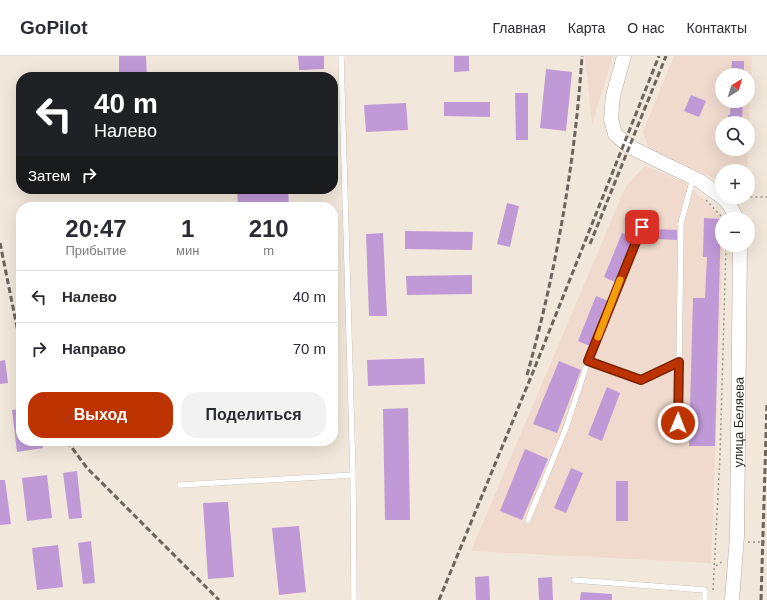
<!DOCTYPE html>
<html lang="ru">
<meta charset="utf-8">
<style>
:root{--surface:#fff;--page:#f2f2f3;--text:#2b2b33;--muted:#7c7c81;--line:#e1e1e2;--accent:#bc3300}
body{margin:0;font-family:Arial,sans-serif;background:var(--page);color:var(--text);height:100vh;display:flex;flex-direction:column;font-size:15px;white-space:nowrap}
*{box-sizing:border-box;margin:0}
p{font-size:13px;color:var(--muted)}
.icon{flex:none;width:22px;height:22px;fill:none;stroke:currentColor;stroke-width:2;stroke-linecap:round;stroke-linejoin:round}
.map{position:relative;flex:1;overflow:hidden}
.sheet{position:absolute;left:16px;top:146px;width:322px;height:244px;display:flex;flex-direction:column;background:var(--surface);border-radius:16px;box-shadow:0 4px 16px #0002}
.sheet>*{flex:none}
.guide{position:absolute;left:16px;top:16px;width:322px;height:122px;border-radius:16px;box-shadow:0 4px 16px #0002;background:#202124;color:#fff;overflow:hidden}
.needle{width:26px;rotate:38deg}
.tools{position:absolute;left:715px;top:12px;display:grid;gap:8px}
.tools a{display:grid;place-items:center;width:40px;height:40px;border-radius:50%;background:var(--surface);box-shadow:0 4px 16px #0002;font-size:20px}
.pin{position:absolute;display:grid;place-items:center;width:34px;height:34px;color:#fff;margin:-17px;border-radius:8px;box-shadow:0 2px 6px #0006}
.me{position:absolute;width:44px;margin:-22px;rotate:1deg;stroke-linejoin:round;filter:drop-shadow(0 0 3px #0008)}
.turn{display:flex;align-items:center;gap:14px;height:84px;padding:0 12px;font-size:18px}
.turn .icon{width:52px;height:52px;stroke-width:2.5}
.turn b{display:block;font-size:28px;line-height:34px}
.then{display:flex;align-items:center;height:38px;padding:0 12px;background:#0003;gap:8px;font-size:15px}
.eta{display:flex;justify-content:space-evenly;align-items:center;height:68px;text-align:center}
.eta b{font-size:24px;font-weight:700;line-height:28px}
.action{display:flex;gap:8px;margin-top:auto;padding:8px 12px}
.action a{flex:1;height:46px;border-radius:16px;background:var(--accent);color:#fff;font-size:16px;font-weight:700;line-height:46px;text-align:center}
.action a+a{background:var(--page);color:var(--text)}
ul{padding:0;list-style:none}
li{display:flex;align-items:center;gap:12px;height:52px;padding:0 12px;border-top:1px solid var(--line)}
li div{flex:1}
li b{display:block;font-size:15px}
li em{font-style:normal}
header{display:flex;align-items:center;gap:24px;box-sizing:border-box;height:56px;padding:0 20px;background:var(--surface);border-bottom:1px solid var(--line)}
header strong{font-size:19px}
nav{display:flex;gap:22px;margin-inline-start:auto;font-size:14px}
.map>svg:first-child{display:block}
.industrial{fill:#efdacd;fill-rule:evenodd}
.building{fill:#c099d7}
.lines{fill:none;stroke-linecap:round;stroke-linejoin:round}
.service-casing{stroke:#b6aca1;stroke-width:6}
.tertiary-casing{stroke:#b6aca1;stroke-width:15}
.path{stroke:#9a9289;stroke-width:1.5;stroke-dasharray:2 3;stroke-linecap:butt}
.service{stroke:#fff;stroke-width:5.5}
.tertiary{stroke:#fff;stroke-width:14}
.rail{stroke:#6b655e;stroke-width:3;stroke-dasharray:6 3;stroke-linecap:butt}
.route-casing{stroke:#7a2100;stroke-width:10}
.route{stroke:#bc3300;stroke-width:7}
.slow{stroke:#f59e0b;stroke-width:7}
.labels{text-anchor:middle;stroke-width:3;stroke-linejoin:round;paint-order:stroke}
.street-label{font-size:13px;fill:#221e1a;stroke:#fff}
</style>
<header>
<strong>GoPilot</strong>
<nav><a>Главная</a><a>Карта</a><a>О нас</a><a>Контакты</a></nav>
</header>
<div class="map">
<svg width="767" height="544" viewBox="0 0 767 544">
<rect width="100%" height="100%" fill="#f1e7da"/>
<path class="industrial" d="M585,0h28l-21,68z
M674,0h78l-5,115h-25v11l-73,-34 -6,-16zM722,19h26v26h-26zM722,67h26v26h-26z
M645,110l41,17 36,35v27h1l-12,318 -240,-12 155,-365z"/>
<path class="building" d="M119,0h27l1,21h-28z
M298,0h26v13l-25,1z
M454,0h15v15l-15,1z
M732,5h12v14h-13z
M546,13l26,3 -6,59 -26,-3z
M515,37h13v47h-12z
M691,39l15,6 -7,16 -15,-6z
M731,45h12l-1,22h-15l1,-8h2z
M444,46h46v15l-46,-1z
M406,47l2,27 -42,2 -2,-27z
M237,133h51l1,18h-51z
M507,147l12,3 -9,41 -13,-3z
M704,162l17,1 -6,227h-26l4,-148h12l2,-41h-4z
M656,173l21,1v10l-22,-1z
M405,175l68,1 -1,18 -67,-1z
M383,177l4,83h-18l-3,-82z
M622,177l11,4 -18,45 -11,-5z
M472,219v19l-65,1 -1,-19z
M596,240l12,5 -18,45 -12,-5z
M424,302l1,26 -57,2 -1,-26z
M5,304l3,23 -8,1v-23z
M559,305l22,9 -24,63 -24,-9z
M607,331l13,6 -18,48 -14,-6z
M408,352l2,112h-25l-2,-111z
M21,353v32h21l1,7 -26,4 -5,-42z
M525,393l23,10 -26,61 -22,-9z
M571,412l12,5 -17,40 -12,-5z
M77,415l5,47 -13,1 -6,-46z
M47,419l5,43 -25,3 -5,-43z
M0,424h5l6,44 -11,1z
M616,425h12v40h-12z
M228,446l6,75 -26,2 -5,-76z
M299,470l7,66 -27,3 -7,-67z
M91,485l4,42 -12,1 -5,-41z
M58,489l5,42 -26,3 -5,-42z
M489,520l1,24h-14l-1,-23z
M552,521l1,23h-14l-1,-22z
M581,536l31,2v6h-32z"/>
<g class="lines">
<g class="service-casing">
<path id="service" d="M341,0l12,419 1,125
M588,305l53,19 38,-18
M678,382l3,-215 12,-45
M180,429l173,-10
M528,464l38,-92 22,-67 54,-134
M574,524l131,10v10"/>
</g>
<g class="tertiary-casing">
<g id="tertiary">
<path d="M624,0l-11,40 -2,23 4,15 15,13 70,34 22,16"/>
<path d="M722,141l7,7 8,15"/>
<path id="s1" d="M732,544l5,-64 3,-291"/>
</g>
</g>
<path class="path" d="M706,144l15,16
M741,144l8,-3h18
M748,486h19
M716,510l8,-6
M713,534l7,-134 6,-211"/>
<use href="#service" class="service"/>
<use href="#tertiary" class="tertiary"/>
<path class="rail" d="M0,187l21,104
M590,188l76,-188
M527,319c29,-103 48,-212 55,-319
M67,385l20,27 132,132
M439,544l94,-228 126,-316
M761,544l6,-197"/>
</g>
<g class="lines">
<g class="route-casing">
<path id="route" d="M642,171l-54,134 53,19 38,-18 -1,61"/>
</g>
<use href="#route" class="route"/>
<path class="slow" d="M598,281l22,-57"/>
</g>
<g class="labels">
<g class="street-label">
<text dy="5" stroke="none"><textPath href="#s1" startOffset="178">улица Беляева</textPath></text>
</g>
</g>
</svg>
<div class="tools">
<a><svg class="needle" viewBox="-14 -14 28 28"><path d="M0-13l5 13h-10z" fill="#e53935"/><path d="M0 13l5-13h-10z" fill="#7c7c81"/></svg></a>
<a><svg class="icon" aria-label="search" viewBox="0 0 24 24"><circle cx="10" cy="10" r="6"/><path d="M15 15l6 6"/></svg></a>
<a>+</a>
<a>−</a>
</div>
<div class="pin" style="left:642px;top:171px;background:#d93025"><svg class="icon" aria-label="arrive" viewBox="0 0 24 24"><path d="M6 21V4h12l-3 4 3 4H6"/></svg></div>
<svg class="me" style="left:678px;top:367px" viewBox="-20 -20 40 40"><circle r="17" fill="#bc3300" stroke="#fff" stroke-width="3"/><path d="M0-11L8 9 0 5-8 9z" fill="#fff"/></svg>
<div class="guide">
<div class="turn"><svg class="icon" aria-label="left" viewBox="0 0 24 24"><path d="M17 20v-9H6M10 6l-5 5 5 5"/></svg><div><b>40 m</b>Налево</div></div>
<div class="then">Затем<svg class="icon" aria-label="right" viewBox="0 0 24 24"><path d="M7 20v-9h11M14 6l5 5-5 5"/></svg></div>
</div>
<section class="sheet">
<div class="eta">
<div><b>20:47</b><p>Прибытие</p></div>
<div><b>1</b><p>мин</p></div>
<div><b>210</b><p>m</p></div>
</div>
<ul>
<li><svg class="icon" aria-label="left" viewBox="0 0 24 24"><path d="M17 20v-9H6M10 6l-5 5 5 5"/></svg><div><b>Налево</b></div><em>40 m</em></li>
<li><svg class="icon" aria-label="right" viewBox="0 0 24 24"><path d="M7 20v-9h11M14 6l5 5-5 5"/></svg><div><b>Направо</b></div><em>70 m</em></li>
</ul>
<div class="action"><a>Выход</a><a>Поделиться</a></div>
</section>
</div>
